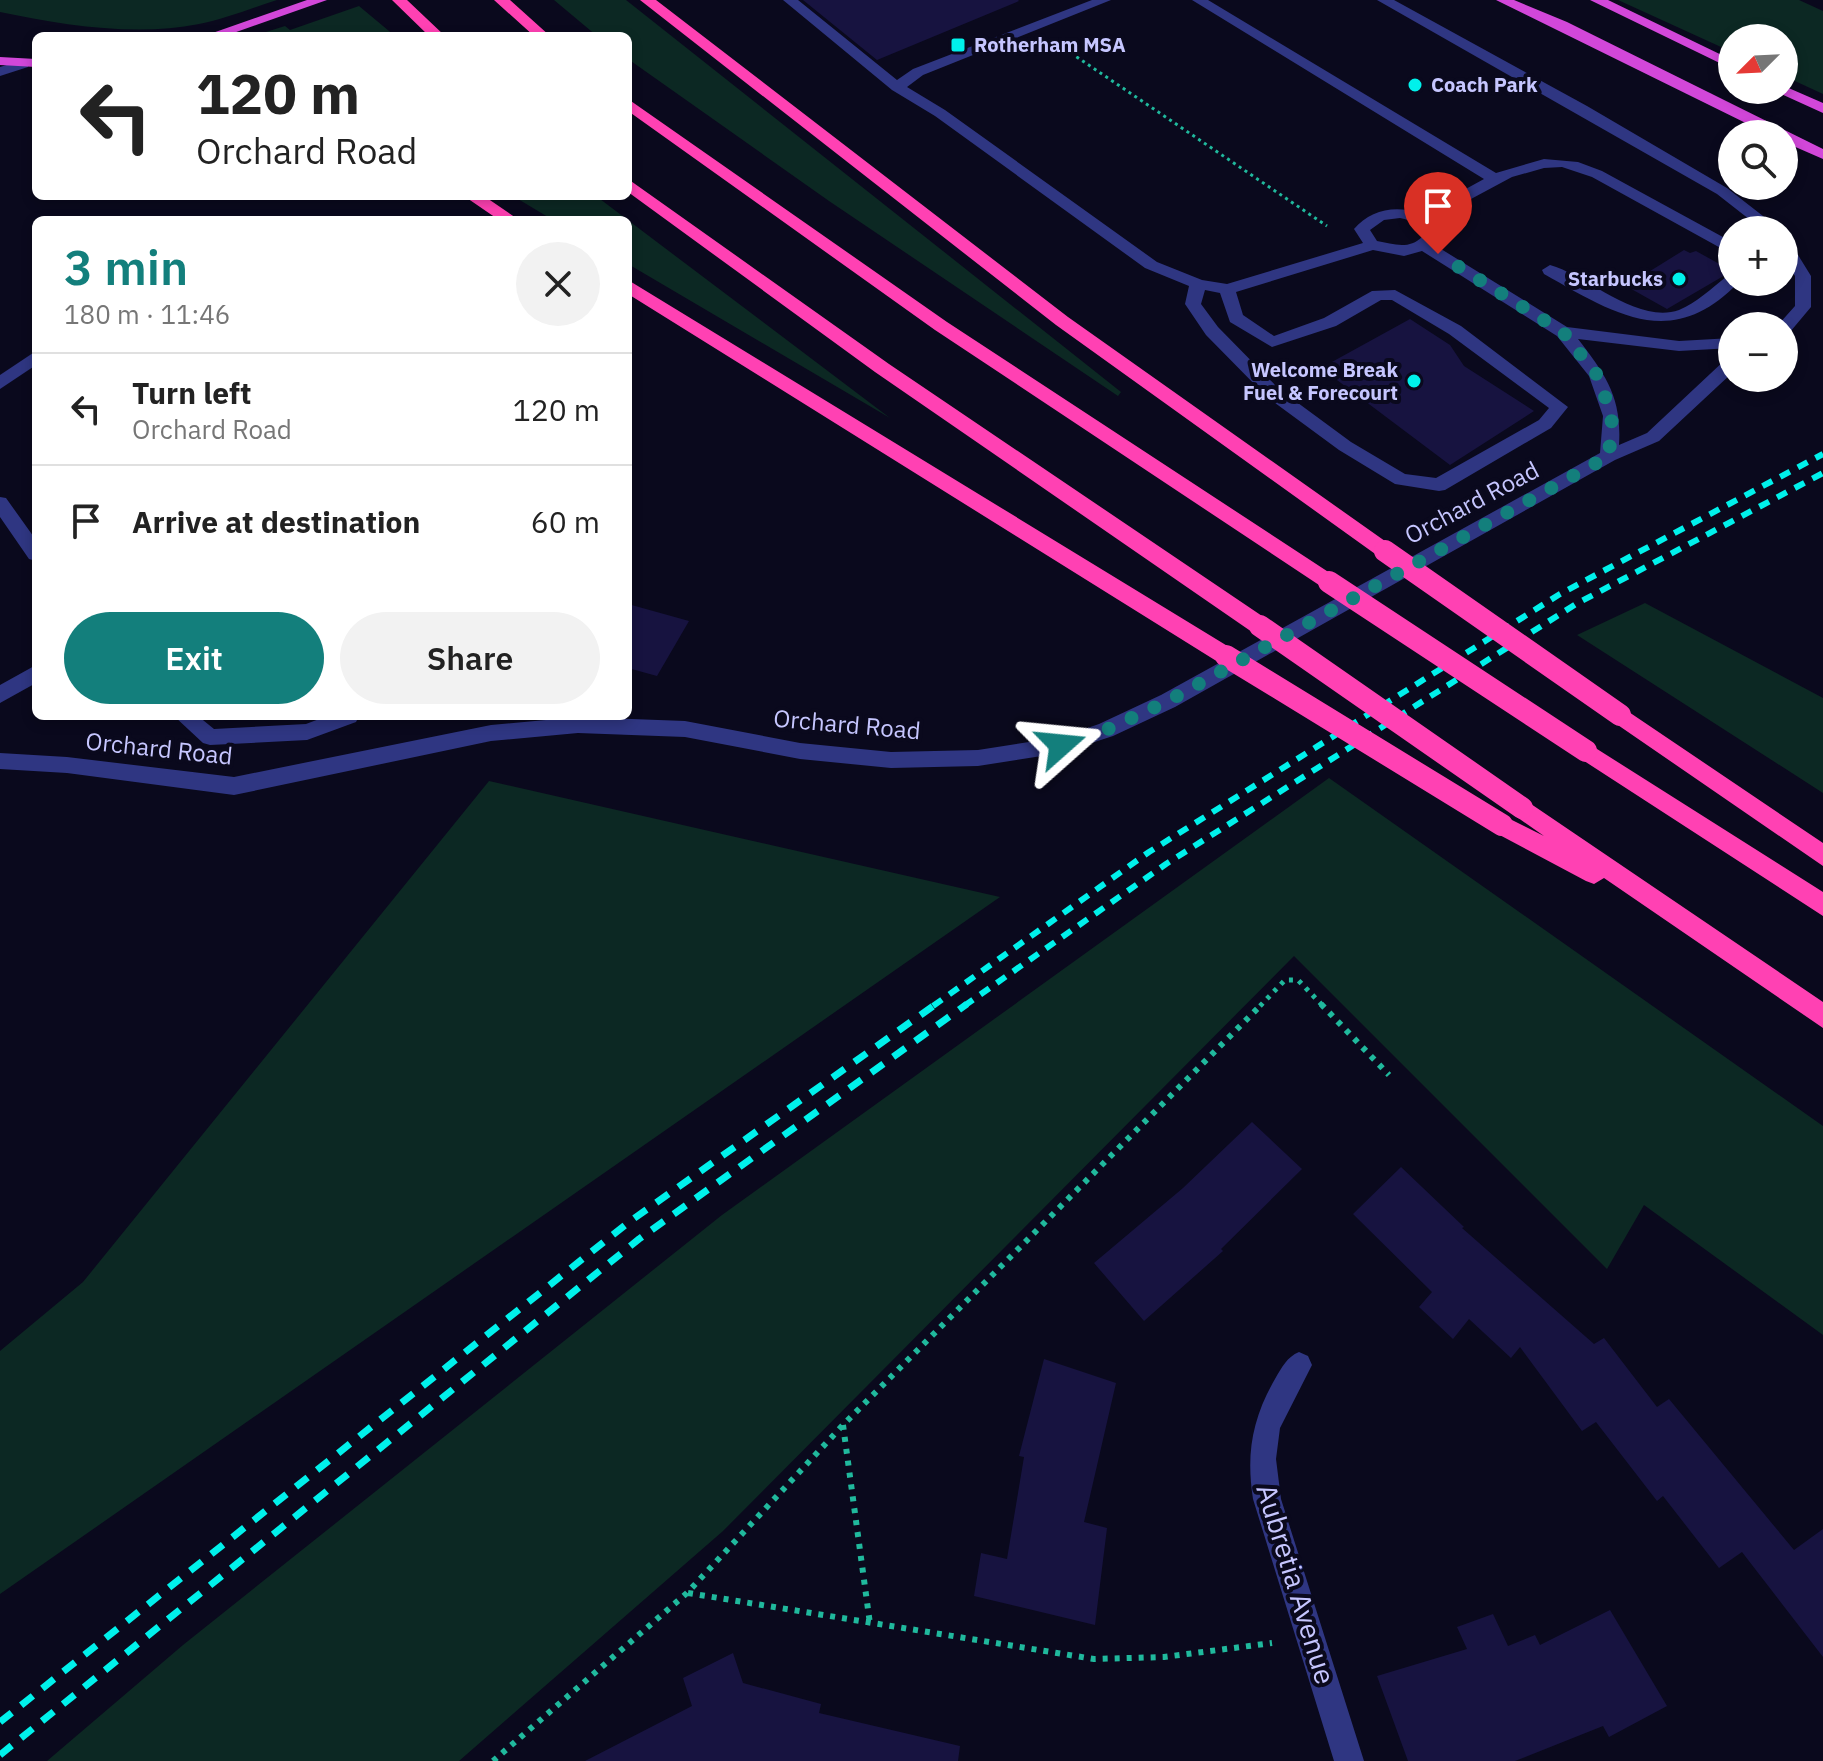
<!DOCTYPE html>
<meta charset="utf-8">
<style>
:root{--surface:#fff;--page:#f2f2f2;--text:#222;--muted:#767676;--line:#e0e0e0;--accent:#137f7c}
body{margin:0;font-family:"IBM Plex Sans",sans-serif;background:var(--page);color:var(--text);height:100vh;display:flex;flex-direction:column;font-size:30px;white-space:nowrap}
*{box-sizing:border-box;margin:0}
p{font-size:26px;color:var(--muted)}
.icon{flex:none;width:44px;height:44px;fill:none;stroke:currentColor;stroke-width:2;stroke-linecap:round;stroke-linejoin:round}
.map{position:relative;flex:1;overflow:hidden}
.drawer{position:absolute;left:32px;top:216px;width:600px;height:504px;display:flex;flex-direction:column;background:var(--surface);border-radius:12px;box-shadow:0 4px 12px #0003}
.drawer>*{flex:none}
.banner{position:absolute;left:32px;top:32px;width:600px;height:168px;border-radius:12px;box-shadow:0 4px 12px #0003;background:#fff;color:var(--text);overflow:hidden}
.needle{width:52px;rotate:246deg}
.buttons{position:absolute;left:1718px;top:24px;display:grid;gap:16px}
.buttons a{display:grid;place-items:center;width:80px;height:80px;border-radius:50%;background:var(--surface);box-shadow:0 4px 12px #0003;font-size:40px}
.pin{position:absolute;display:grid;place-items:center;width:68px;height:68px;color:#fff;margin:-82px -34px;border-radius:50% 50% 50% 0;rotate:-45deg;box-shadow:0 0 8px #0007}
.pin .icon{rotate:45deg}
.me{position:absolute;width:88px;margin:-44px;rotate:72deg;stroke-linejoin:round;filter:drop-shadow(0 0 6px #0008)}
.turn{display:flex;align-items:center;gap:28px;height:168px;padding:0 32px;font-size:36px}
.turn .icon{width:104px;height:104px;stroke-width:2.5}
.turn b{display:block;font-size:56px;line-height:68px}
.round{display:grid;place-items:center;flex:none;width:84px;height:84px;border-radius:42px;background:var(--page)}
.summary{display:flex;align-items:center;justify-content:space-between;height:136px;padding:0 32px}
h1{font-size:48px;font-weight:600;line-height:60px;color:var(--accent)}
.action{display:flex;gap:16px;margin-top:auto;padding:16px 32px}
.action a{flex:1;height:92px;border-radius:48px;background:var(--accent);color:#fff;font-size:32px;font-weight:600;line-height:92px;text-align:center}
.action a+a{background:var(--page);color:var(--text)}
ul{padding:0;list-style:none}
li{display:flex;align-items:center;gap:24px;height:112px;padding:0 32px;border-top:2px solid var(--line)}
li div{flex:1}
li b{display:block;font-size:30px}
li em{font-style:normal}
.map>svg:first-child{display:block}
.green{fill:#0c2823}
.building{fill:#171340}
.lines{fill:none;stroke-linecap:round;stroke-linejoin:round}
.path-far2{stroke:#20b99d;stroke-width:3;stroke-dasharray:3 4;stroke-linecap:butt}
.path-far1{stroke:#20b99d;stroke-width:5;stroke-dasharray:4 6;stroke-linecap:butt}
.path{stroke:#20b99d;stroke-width:6;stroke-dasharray:5 7;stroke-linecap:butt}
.service{fill:#2f3682;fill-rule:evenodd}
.minor{fill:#2f3682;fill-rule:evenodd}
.trunk{fill:#d247d9;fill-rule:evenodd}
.motorway{fill:#ff41b3;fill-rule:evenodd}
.rail-far1{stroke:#00f1eb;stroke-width:6;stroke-dasharray:11 9;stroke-linecap:butt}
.rail{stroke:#00f1eb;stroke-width:7;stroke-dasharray:15 12;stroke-linecap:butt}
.motorway-bridge{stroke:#ff41b3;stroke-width:22}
.route{stroke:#137f7c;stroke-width:14;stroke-dasharray:0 25.2}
.poi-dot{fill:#00f1eb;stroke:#0a091d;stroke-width:3}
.labels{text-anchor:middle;stroke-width:8;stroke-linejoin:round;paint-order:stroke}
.far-poi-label{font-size:20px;font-weight:bold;fill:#c6c6ff;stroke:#0a091d;text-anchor:start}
.street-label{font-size:24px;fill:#c6c6ff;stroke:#0a091d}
.near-street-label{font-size:28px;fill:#c6c6ff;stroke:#0a091d}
</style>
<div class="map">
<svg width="1823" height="1761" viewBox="0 0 1823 1761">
<rect width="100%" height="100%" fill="#0a091d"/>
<path class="green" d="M0,0h277c-25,8 -52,19 -78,24 -63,13 -137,1 -199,-12z
M554,0h72l495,392 -3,4 -289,-195 -201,-142v-23h-31z
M1618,0h181l24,11v83l-39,-18v-38h-52v14z
M359,6l36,30h-142l32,-10 5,4z
M513,196h83l294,222 -262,-154v-44h-75z
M1645,603l178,95v95l-246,-158z
M1329,778l494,348v209l-179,-130 -37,64 -313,-313 -571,575 -264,230h-412l136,-116 539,-430z
M489,781l511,116 -1000,697v-243l83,-69z"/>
<path class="building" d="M803,0h215l1,1 -142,59z
M1684,250l6,3 6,-2 36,20 -65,38 -41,-23z
M1410,319l40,26 14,21 70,45 -84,54 -129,-97z
M628,604l61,17 -32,55 -29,-8z
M1252,1122l50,47 -81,80 2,2 -79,70 -50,-58 89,-75z
M1401,1167l63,60 -2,1 132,116 10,-6 53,69 12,-8 125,151 29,-21v128l-81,-105 -23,16 -56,-72 -6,5 -61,-79 -14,9 -62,-84 -9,11 -42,-39 -16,20 -34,-32 13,-15 -79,-78z
M1044,1359l72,24 -32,139 23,6 -12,97 -121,-29 7,-43 26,6 17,-102 -5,-1z
M1610,1610l57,96 -58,31 -6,-11 -88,35h-107l-31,-85 90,-27 -10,-22 36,-13 15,32 27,-11 5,10z
M733,1653l10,30 78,21 -2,9 141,33 -2,15h-373l107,-55 -9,-28z"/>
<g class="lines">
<path class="path-far2" d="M1059,45l268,181"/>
<path class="path-far1" d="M1260,1006l25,-26h13l25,26"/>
<path class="path" d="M1321,1004l68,71
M843,1425l27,199
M688,1593l406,66 70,-2 108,-14
M493,1761l194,-168 156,-168 419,-421"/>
<path class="service" d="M783,0h15l99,80 16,-11 179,-69h19l-188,75 -16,12 38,23 212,152 45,18 25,4 136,-41 -9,-14c16,-19 43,-25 66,-15l64,-35 -292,-179h16l288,173 48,-14 34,3 24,9 130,71v11l-6,-2 -134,-74 -30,-10 -18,1 -32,9 -82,44 8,17 -5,6 134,83 112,14 53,-3v10l-53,3 -101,-12c28,36 44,59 41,106l28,-12 79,-74 6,-2v16l-73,68 -44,19 -440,247 -62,29 -52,17 -83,13 -87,2 -91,-9 -115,-22 -107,-4 -87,8 -257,54 -167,-22 -67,-4v-16l67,4 167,20 257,-52 87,-8 107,4 115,22 91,9 87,-2 83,-13 38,-13 62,-29 439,-242 3,-37 -14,-40 -32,-40 -135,-85 -18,5 -31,-6 -137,42 7,23 31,21 50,-18 48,-27 23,-1 66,36 107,81 -17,21 -106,62 -6,1 -44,-7 -56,-34 -72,-53 -61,-62 -21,-31 4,-18 -44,-18 -210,-152 -43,-26zM1400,218c13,2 18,8 22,19 -13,13 -29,7 -45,4l-7,-11 14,-10zM1205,290l15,3 10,29 42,25 64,-21 45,-26h11l57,34 100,74 -10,12 -103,58 -31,-4 -54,-32 -72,-53 -61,-62 -17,-23z
M1377,0h17l193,106 140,82 54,42h-18l-46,-36z
M23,60l5,1v6l-28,9v-9z
M1784,240l6,2 21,34v31l-21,25 -6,1v-7h-7l18,-20v-30l-11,-18z
M1550,265c37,10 88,60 129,45 17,-7 33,-22 47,-33l6,-1v6h7c-67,70 -124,32 -195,-8l-2,-4z
M36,351v14l-36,24v-14z
M0,497l6,1 30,42v21l-7,-2 -29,-42z
M36,665v18l-36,20v-18z
M174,716h24l16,13 92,-5 21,-8h32l-3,6 -49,18 -97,5 -7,-2z"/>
<path class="minor" d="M1299,1352l9,4 4,9 -32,63 -4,31 5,40 83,262h-30l-81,-262c-7,-45 -1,-80 22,-120 7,-12 12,-22 24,-27z"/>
<path class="trunk" d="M307,0h20l-102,36h-21z
M1496,0h18l53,22 256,127v10l-39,-17v-8h-16z
M1590,0h18l124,60v9z
M0,57l36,2v8l-36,-2z
M1784,86l39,17v10l-44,-20 -2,-3h7z"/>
<path class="motorway" d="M392,0h15l38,36h-16z
M494,0h16l40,36h-16z
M640,0h16l412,317 324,229 3,5 -3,5h-14l-322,-231z
M628,99l319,223 389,255 3,5 -3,5h-14l-387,-257 -307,-219z
M628,179l261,185 379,256 3,6 -3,6h-16l-377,-260 -247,-180z
M464,196h20l35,24h-20z
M628,280l606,370 3,6 -3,6 -8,2 -8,-2 -590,-368z
M1620,706l203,137v23l-211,-145 -3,-6 3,-6z
M1586,742l237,150v24l-245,-159 -3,-6 3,-6z
M1522,798l301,204v26l-219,-150 -10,6 -8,-3 -92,-49 -4,-7 4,-7 8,-3 42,21 -30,-21 -4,-7 4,-7z"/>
<path class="rail-far1" d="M933,1006l216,-154 411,-258 263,-140
M964,1006l202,-142 410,-260 247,-131"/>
<path class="rail" d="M0,1722l629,-500 307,-218
M0,1755l639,-516 328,-235"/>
<path class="motorway-bridge" d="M1385,551l235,164
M1329,582l257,169
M1260,626l262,182
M1226,656l276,169"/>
</g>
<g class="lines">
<path class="route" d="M1061,745l45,-15 62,-29 441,-245 3,-40 -15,-41 -34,-43 -125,-78"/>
</g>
<g class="poi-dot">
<rect x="950" y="37" width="16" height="16" rx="4"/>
<circle cx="1415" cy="85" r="8"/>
<circle cx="1679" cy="279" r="8"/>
<circle cx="1414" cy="381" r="8"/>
</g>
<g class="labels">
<g class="far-poi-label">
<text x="974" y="52">Rotherham MSA</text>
<text x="1431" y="92">Coach Park</text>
<text x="1663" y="286" text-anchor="end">Starbucks</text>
<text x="1398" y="377" text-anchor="end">Welcome Break<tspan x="1398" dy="23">Fuel &amp; Forecourt</tspan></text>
</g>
<g class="street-label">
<text transform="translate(1472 503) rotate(-28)" y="8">Orchard Road</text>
<text transform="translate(847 725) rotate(5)" y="8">Orchard Road</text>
<text transform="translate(159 749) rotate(6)" y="8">Orchard Road</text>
</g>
<g class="near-street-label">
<text transform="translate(1296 1584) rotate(73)" y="10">Aubretia Avenue</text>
</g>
</g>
</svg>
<div class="buttons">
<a><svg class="needle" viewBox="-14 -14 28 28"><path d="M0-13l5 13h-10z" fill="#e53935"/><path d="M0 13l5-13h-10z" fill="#767676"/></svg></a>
<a><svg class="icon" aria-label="search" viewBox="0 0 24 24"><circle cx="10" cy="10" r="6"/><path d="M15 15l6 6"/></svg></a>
<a>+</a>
<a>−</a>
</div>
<div class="pin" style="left:1438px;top:254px;background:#d93025"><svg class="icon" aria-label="arrive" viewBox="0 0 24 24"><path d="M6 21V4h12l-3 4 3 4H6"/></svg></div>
<svg class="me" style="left:1061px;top:745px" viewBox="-20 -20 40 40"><path d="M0-17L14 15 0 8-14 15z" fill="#137f7c" stroke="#fff" stroke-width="4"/></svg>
<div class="banner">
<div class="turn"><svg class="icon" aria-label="left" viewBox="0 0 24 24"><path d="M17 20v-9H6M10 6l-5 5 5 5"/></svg><div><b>120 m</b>Orchard Road</div></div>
</div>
<section class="drawer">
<div class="summary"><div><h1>3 min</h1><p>180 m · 11:46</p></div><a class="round"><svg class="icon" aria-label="close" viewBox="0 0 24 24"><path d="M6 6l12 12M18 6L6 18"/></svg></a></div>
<ul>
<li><svg class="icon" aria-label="left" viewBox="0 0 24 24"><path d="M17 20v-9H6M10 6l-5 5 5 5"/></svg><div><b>Turn left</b><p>Orchard Road</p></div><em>120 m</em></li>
<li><svg class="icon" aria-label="arrive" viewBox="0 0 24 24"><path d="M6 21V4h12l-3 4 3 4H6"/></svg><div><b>Arrive at destination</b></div><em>60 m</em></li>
</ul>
<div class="action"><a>Exit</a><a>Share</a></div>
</section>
</div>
